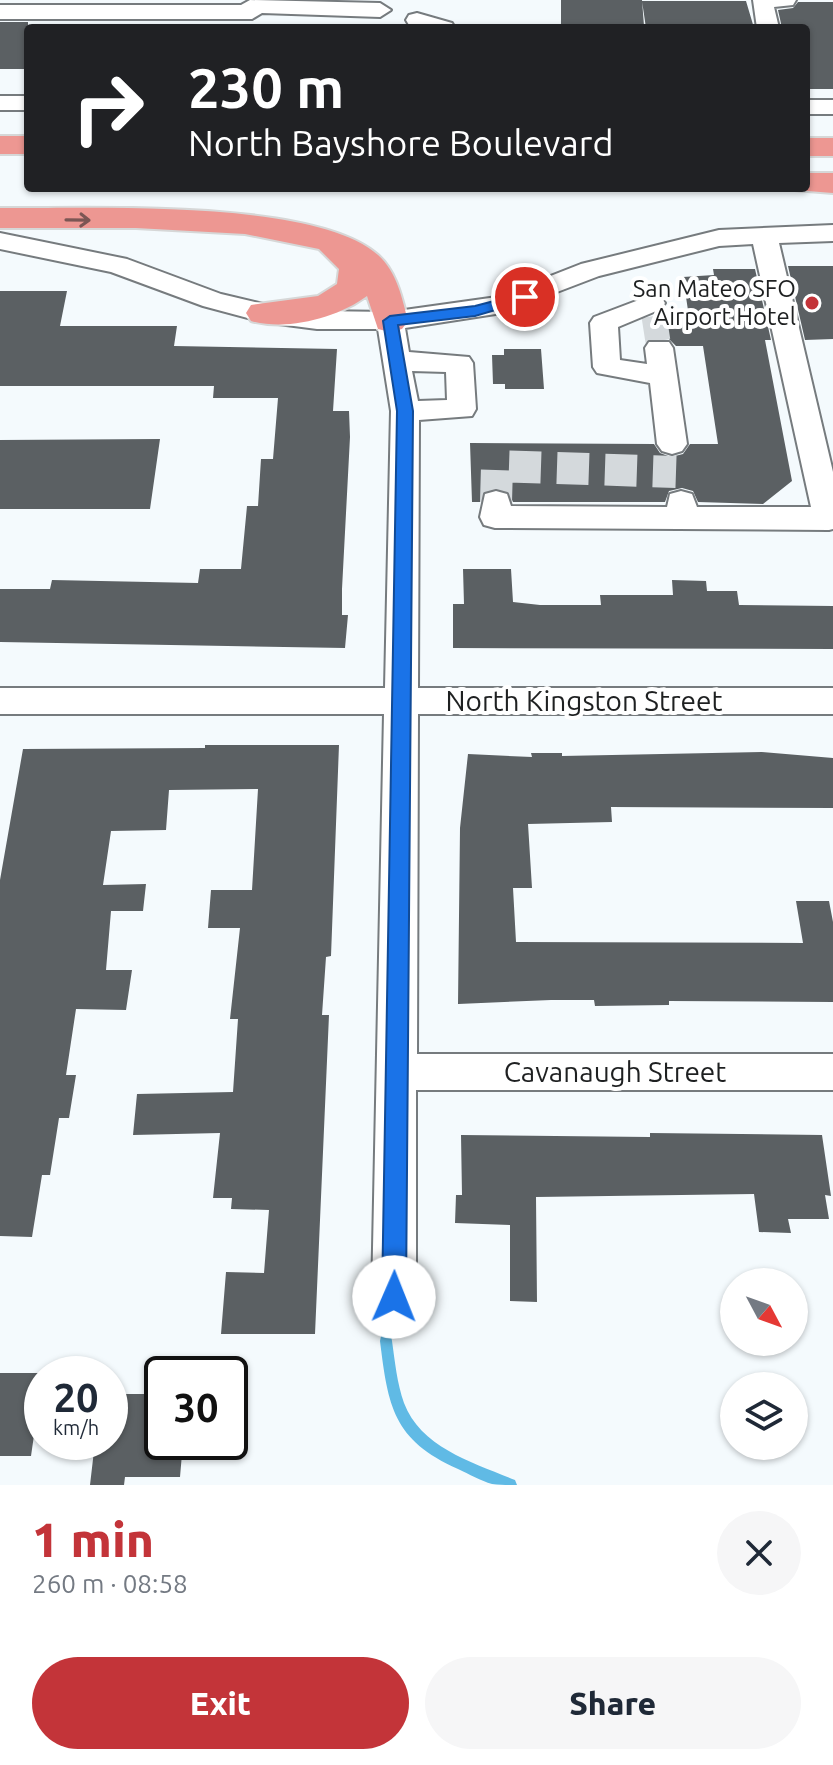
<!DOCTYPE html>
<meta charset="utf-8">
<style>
:root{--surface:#fff;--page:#f6f6f7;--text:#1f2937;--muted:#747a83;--accent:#c33439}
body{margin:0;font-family:Ubuntu,sans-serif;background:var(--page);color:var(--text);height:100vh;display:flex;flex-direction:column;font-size:30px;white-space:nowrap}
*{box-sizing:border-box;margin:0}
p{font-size:26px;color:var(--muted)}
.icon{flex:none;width:44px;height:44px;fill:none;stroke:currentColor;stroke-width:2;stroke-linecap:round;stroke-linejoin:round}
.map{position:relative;height:1485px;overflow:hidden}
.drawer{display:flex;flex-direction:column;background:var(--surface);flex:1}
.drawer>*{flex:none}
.banner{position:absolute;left:24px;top:24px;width:786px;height:168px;border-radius:8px;box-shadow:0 2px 6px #0004;background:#202124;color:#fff;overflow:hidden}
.needle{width:52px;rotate:131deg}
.tools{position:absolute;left:720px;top:1268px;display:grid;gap:16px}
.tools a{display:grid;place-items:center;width:88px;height:88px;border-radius:50%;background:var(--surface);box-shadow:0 2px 6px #0004;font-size:40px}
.speed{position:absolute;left:24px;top:1356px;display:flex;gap:16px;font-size:40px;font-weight:700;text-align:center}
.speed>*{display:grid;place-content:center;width:104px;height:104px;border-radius:50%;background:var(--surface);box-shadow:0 2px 6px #0004;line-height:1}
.speed small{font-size:20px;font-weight:400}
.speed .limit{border:4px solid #111;border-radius:12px;background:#fff;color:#111}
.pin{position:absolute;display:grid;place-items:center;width:68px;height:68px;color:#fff;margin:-34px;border:4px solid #fff;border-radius:50%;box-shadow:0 2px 8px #0007}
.me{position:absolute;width:88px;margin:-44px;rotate:1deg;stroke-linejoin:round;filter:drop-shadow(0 0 6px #0008)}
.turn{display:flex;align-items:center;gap:28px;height:168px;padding:0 32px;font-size:36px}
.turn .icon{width:104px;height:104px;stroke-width:2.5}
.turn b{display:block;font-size:56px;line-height:68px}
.round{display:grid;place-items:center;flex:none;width:84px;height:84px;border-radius:42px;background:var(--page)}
.head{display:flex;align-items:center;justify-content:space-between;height:136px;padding:0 32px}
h1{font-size:48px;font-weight:800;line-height:60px;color:var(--accent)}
.action{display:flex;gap:16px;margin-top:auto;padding:16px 32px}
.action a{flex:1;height:92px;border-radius:48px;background:var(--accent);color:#fff;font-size:32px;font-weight:800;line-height:92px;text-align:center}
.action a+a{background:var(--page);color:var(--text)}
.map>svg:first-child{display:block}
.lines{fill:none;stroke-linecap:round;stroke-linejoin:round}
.stream{fill:#60bae5;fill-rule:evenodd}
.building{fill:#5b6063}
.minor-tunnel-far1{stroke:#d4d9dc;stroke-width:25;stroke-dasharray:25 12;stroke-linecap:butt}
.minor-tunnel{stroke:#d4d9dc;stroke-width:32;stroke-dasharray:32 16;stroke-linecap:butt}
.minor-casing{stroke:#767b7e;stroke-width:4}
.highway-casing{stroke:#d6d7d7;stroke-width:4}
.minor{fill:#fff;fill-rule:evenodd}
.highway{fill:#ed9792;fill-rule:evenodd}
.oneway{stroke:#7b5654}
.route{fill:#1a73e8;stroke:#114b97;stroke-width:2}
.poi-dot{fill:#c33439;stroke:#fff;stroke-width:3}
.labels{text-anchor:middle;stroke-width:8;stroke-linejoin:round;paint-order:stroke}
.far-poi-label{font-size:24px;fill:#1e2021;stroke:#fff;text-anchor:end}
.street-label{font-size:28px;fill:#1e2021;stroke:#fff}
</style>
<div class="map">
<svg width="833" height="1485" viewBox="0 0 833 1485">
<rect width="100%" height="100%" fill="#f4fafd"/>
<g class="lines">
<path class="stream" d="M386,1335l5,1 1,5c3,21 5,42 12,62 17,45 70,60 111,77l2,5c-8,0 -17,0 -25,-1 -11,-3 -23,-10 -34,-15 -65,-29 -70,-63 -78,-128l1,-5z"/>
</g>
<path class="building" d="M561,0h81l2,26h-83z
M642,1h104l8,27h-108z
M798,2h35v87h-27v-61h-24l-4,-18 15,-2z
M0,22h28v47h-28z
M788,266h45v73l-28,1z
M713,269h42l16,71h-6l27,141 -29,23 -65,-2 -5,-11 -11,-3 -13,3 -4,11h-152l-5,-11 -11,-3 -13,3 -4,11h-8l-2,-59 184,1 6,9 11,4 12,-3 7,-10h28l-15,-98h-27l-7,-7 -23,1 -2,-21 45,-2 -6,-40 31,-2z
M0,291h67l-7,35h117l-3,20 163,3 -4,62h16l1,26 -8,152v26h6l-3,33 -345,-6v-53h50l2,-9 146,3 2,-14h41l6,-63h11l3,-47h12l5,-61h-65l1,-12h-214z
M504,349h37l3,40h-39v-5h-12l-1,-29h12z
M160,439l-10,70h-150v-69z
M463,569h48l2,33 27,3h61l-1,-10h73l-1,-15 34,1 1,10h30l2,14 94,1v43l-380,-1v-44h11z
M205,745h134l-8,211 -5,1 -4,58h7l-14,319h-94l5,-62 38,1 5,-63 -38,-1 1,-11h-19l7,-65 -87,2 4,-41 96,-2 5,-73h-8l10,-91h-32l3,-38h41l6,-101 -89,1 -3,40 -55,1 -8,54 43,-1 -3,27h-32l-5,59h26l-6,40 -50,-1 -10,66h10l-7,43h-10l-9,57h-8l-10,62 -32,-1v-356l23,-131 182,-1z
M762,752l71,6v50l-222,-1 1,15 -84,2 4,64h-19l3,54 287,1 -7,-42h33l4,21v80l-164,-1v4l-74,1 -1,-6h-43l-93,4 2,-176 8,-74 64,3 -1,-4h31v3z
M650,1133l172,2 9,61 -6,-1 4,24h-41l3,14 -32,-1 -5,-38 -218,3 1,105 -27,-1v-76l-55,-2 1,-28h6l-1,-60 189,2z
M0,1373h43l-12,83h-31z
M110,1394h52v48h21l-3,35h-55l-1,8h-34l5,-43h15z"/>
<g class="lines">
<path class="minor-tunnel-far1" d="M654,316l5,32"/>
<path class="minor-tunnel" d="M496,502l1,-36 179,6"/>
<g class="minor-casing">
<path id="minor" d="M250,0l130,3 11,7 -11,7 -118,-4 -10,6h-252v-14h241z
M753,0h43l-3,5 -19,2 5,21h-22z
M417,13l35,10 3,5 -46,-3 -3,-5 3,-5z
M0,96h28v14h-28z
M806,100h27v14h-27z
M833,225v16l-54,2 54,229v57l-4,1 -334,-2 -11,-3 -4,-8 5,-23 11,-3 11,3 4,12 156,1 3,-13 11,-3 11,3 5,13h114l-58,-263 -34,2 -120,30 -97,37 -97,15 4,24 60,5 4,6 3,46 -4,7 -53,4 -1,268h415v26h-415l-1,340h416v36h-417v207l-7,15 -15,7 -15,-7 -7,-15 12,-583h-384v-26h385l6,-277 -13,-82h-61l-54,-7 -60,-16 -92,-34 -111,-23v-16l127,26 94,35 42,10 54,7 73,1 107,-15 84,-33 138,-34zM412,371l34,1 1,28 -29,1z
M652,295l9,2 4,6 -4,6 -43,18 2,33 27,4 -2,-16 4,-6h20l4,6 14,96 -5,7 -10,3 -10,-3 -5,-7 -7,-61 -53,-10 -4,-6 -3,-44 4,-6z"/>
</g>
<g class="highway-casing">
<path id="highway" d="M0,136h28v18h-28z
M806,138h27v18h-27z
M806,173h27v20l-38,-3 11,-2z
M0,208c87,1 315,-10 378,47 19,17 24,43 30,66l-6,8 -12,3 -12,-3 -11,-33c-30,22 -79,35 -116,25l-5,-8 5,-8 67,-9 19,-12 2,-15 -20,-20 -74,-15 -109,-6h-136z"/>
</g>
<use href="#minor" class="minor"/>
<use href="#highway" class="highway"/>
</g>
<defs><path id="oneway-shaft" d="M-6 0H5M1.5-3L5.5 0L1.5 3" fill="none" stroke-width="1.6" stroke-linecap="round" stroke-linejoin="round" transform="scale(2)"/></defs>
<use class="oneway" href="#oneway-shaft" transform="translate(78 220) rotate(1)"/>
<path class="route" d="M525,293l5,1v6l-55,16 -77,9 15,86 -7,886 -4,8 -8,4 -8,-4 -4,-8 15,-886 -14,-90 7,-5 85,-10z"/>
<circle class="poi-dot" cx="812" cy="303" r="8"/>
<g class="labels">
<g class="far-poi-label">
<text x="796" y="297">San Mateo SFO<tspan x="796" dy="28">Airport Hotel</tspan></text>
</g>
<g class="street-label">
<text x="584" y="711">North Kingston Street</text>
<text x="615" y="1082">Cavanaugh Street</text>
</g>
</g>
</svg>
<div class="tools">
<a><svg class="needle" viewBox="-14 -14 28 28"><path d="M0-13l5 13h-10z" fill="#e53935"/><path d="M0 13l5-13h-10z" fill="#747a83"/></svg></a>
<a><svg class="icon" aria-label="layers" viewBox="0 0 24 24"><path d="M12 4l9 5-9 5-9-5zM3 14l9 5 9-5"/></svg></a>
</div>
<div class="speed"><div>20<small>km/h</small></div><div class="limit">30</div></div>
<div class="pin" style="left:525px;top:297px;background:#d93025"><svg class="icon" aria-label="arrive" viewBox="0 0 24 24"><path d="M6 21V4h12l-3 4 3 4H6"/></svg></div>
<svg class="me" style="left:394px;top:1297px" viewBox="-20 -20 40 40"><circle r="19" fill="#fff"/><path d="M0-13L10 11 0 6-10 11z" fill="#1a73e8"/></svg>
<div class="banner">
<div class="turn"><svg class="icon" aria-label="right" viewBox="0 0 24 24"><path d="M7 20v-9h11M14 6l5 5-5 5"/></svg><div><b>230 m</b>North Bayshore Boulevard</div></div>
</div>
</div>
<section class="drawer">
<div class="head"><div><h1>1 min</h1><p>260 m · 08:58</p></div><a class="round"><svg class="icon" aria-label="close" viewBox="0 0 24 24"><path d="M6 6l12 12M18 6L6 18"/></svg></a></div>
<div class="action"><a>Exit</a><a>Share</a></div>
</section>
